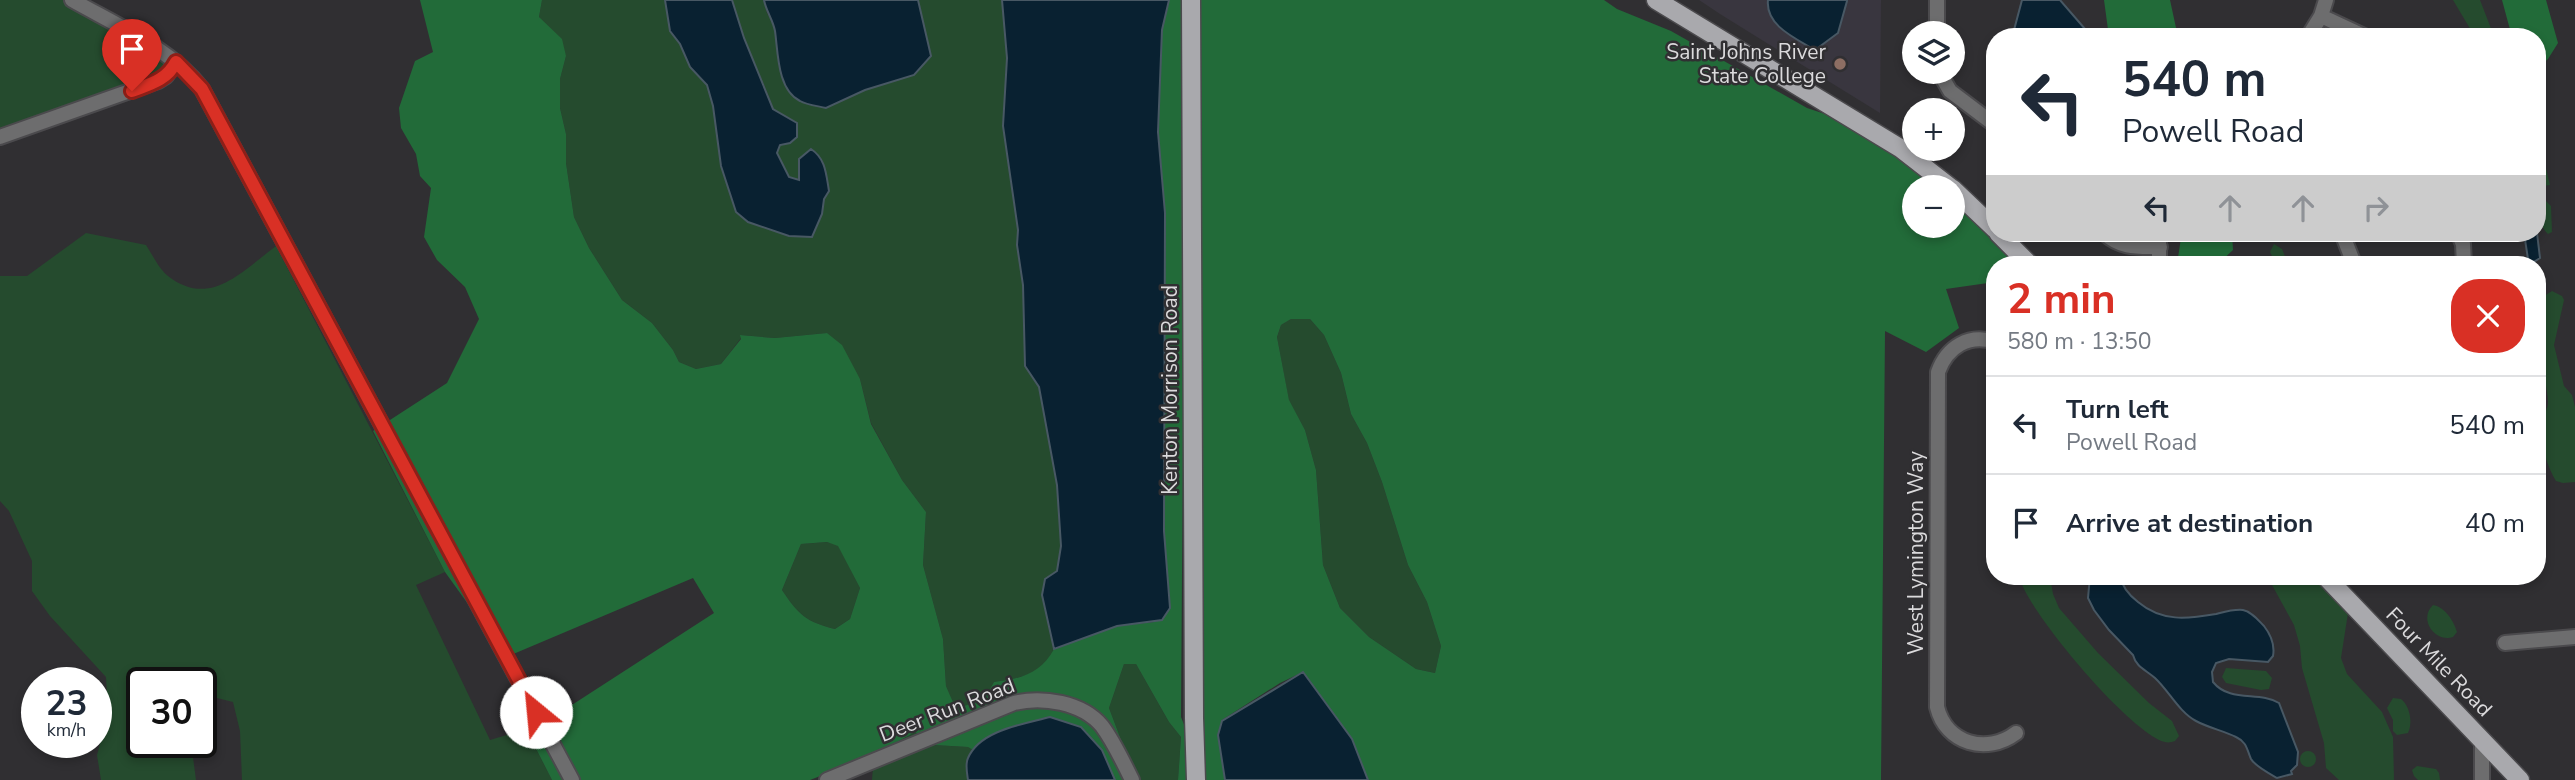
<!DOCTYPE html>
<meta charset="utf-8">
<style>
:root{--surface:#fff;--page:#f2f2f3;--text:#1f2937;--muted:#747a83;--line:#e0e1e3;--accent:#d93025}
body{margin:0;font-family:"Nunito Sans",sans-serif;background:var(--page);color:var(--text);height:100vh;display:flex;flex-direction:column;font-size:26px;white-space:nowrap}
*{box-sizing:border-box;margin:0}
p{font-size:23px;color:var(--muted)}
.icon{flex:none;width:38px;height:38px;fill:none;stroke:currentColor;stroke-width:2;stroke-linecap:round;stroke-linejoin:round}
.map{position:relative;flex:1;overflow:hidden}
.side{position:absolute;left:1986px;top:256px;width:560px;height:329px;display:flex;flex-direction:column;background:var(--surface);border-radius:28px;box-shadow:0 4px 10px #0003}
.side>*{flex:none}
.top-card{position:absolute;left:1986px;top:28px;width:560px;height:214px;border-radius:28px;box-shadow:0 4px 10px #0003;background:#fff;color:var(--text);overflow:hidden}
.fabs{position:absolute;left:1902px;top:21px;display:grid;gap:14px}
.fabs a{display:grid;place-items:center;width:63px;height:63px;border-radius:50%;background:var(--surface);box-shadow:0 4px 10px #0003;font-size:35px}
.speed{position:absolute;left:21px;top:667px;display:flex;gap:14px;font-size:35px;font-weight:700;text-align:center}
.speed>*{display:grid;place-content:center;width:91px;height:91px;border-radius:50%;background:var(--surface);box-shadow:0 4px 10px #0003;line-height:1}
.speed small{font-size:18px;font-weight:400}
.speed .limit{border:4px solid #111;border-radius:10px;background:#fff;color:#111}
.pin{position:absolute;display:grid;place-items:center;width:60px;height:60px;color:#fff;margin:-72px -30px;border-radius:50% 50% 50% 0;rotate:-45deg;box-shadow:0 0 7px #0007}
.pin .icon{rotate:45deg}
.me{position:absolute;width:77px;margin:-38px;rotate:332deg;stroke-linejoin:round;filter:drop-shadow(0 0 5px #0008)}
.turn{display:flex;align-items:center;gap:24px;height:147px;padding:0 21px;font-size:32px}
.turn .icon{width:91px;height:91px;stroke-width:2.5}
.turn b{display:block;font-size:49px;line-height:60px}
.lanes{display:flex;align-items:center;height:66px;padding:0 21px;background:#0003;justify-content:center;gap:35px;direction:ltr}
.lanes .off{opacity:.35}
.round{display:grid;place-items:center;flex:none;width:74px;height:74px;border-radius:28px;background:var(--page)}
.head{display:flex;align-items:center;justify-content:space-between;height:119px;padding:0 21px}
h1{font-size:42px;font-weight:700;line-height:52px;color:var(--accent)}
ul{padding:0;list-style:none}
li{display:flex;align-items:center;gap:21px;height:98px;padding:0 21px;border-top:2px solid var(--line)}
li div{flex:1}
li b{display:block;font-size:26px}
li em{font-style:normal}
.map>svg:first-child{display:block}
.built{fill:#39363f}
.green{fill:#254b2e}
.forest{fill:#226b39;fill-rule:evenodd}
.water{fill:#092131;stroke:#485864;stroke-width:2}
.lines{fill:none;stroke-linecap:round;stroke-linejoin:round}
.minor-casing{stroke:#4b4a4d;stroke-width:18}
.major-casing{stroke:#4b4a4d;stroke-width:21}
.minor{stroke:#6d6d6e;stroke-width:14}
.major{stroke:#a9a9ad;stroke-width:18}
.route-casing{stroke:#8d1f18;stroke-width:18}
.route{stroke:#d93025;stroke-width:12}
.education-dot{fill:#8d6e63;stroke:#302f32;stroke-width:2.5}
.labels{text-anchor:middle;stroke-width:5;stroke-linejoin:round;paint-order:stroke}
.poi-label{font-size:21px;fill:#dbdadc;stroke:#302f32;text-anchor:end}
.street-label{font-size:21px;fill:#dbdadc;stroke:#302f32}
</style>
<div class="map">
<svg width="2575" height="780" viewBox="0 0 2575 780">
<rect width="100%" height="100%" fill="#302f32"/>
<path class="built" d="M1699,0h182l-1,113 -160,-99z"/>
<path class="green" d="M0,0h82l94,71 -176,61z
M542,0h123l5,31 10,13 10,23 17,18 6,21 8,60 27,56 41,14 33,-22 2,-15 5,-8 -40,-14 -12,-24c10,-35 -23,-83 -34,-116 -4,-12 -6,-25 -11,-37h32l3,13 8,13 4,41 47,41 105,-52 -13,-56h84l5,58 -4,68 15,104 -1,15 6,40 2,80 14,22 18,98 4,61 -4,25 -15,24c1,9 12,50 11,55 -2,23 -41,30 -59,32l-10,17 -28,11 -10,-24 -3,-47 -20,-74 3,-53 -24,-32 -31,-57 -11,-44 -33,-46 -52,5 -34,-3v3l-20,26 -25,5 -17,-7 -6,-12 -21,-27 -30,-23 -33,-52 -15,-31 -8,-54v-29l-6,-26v-29l6,-23 -27,-39z
M2453,0h27l12,31 5,6h-22z
M2540,164h5l5,21 -7,1 -5,-19z
M2546,201l5,5 1,26 -4,2c-9,-8 -8,-20 -6,-31z
M86,233l60,12c6,9 13,24 22,31 42,33 74,-5 108,-30l169,326 -29,13 74,155 36,-11 26,51h-310l-2,-49 -7,-29 -20,-5 -10,2 -2,5v-22h-59v60h49l5,38h-95l-4,-25 11,-41 -2,-37 -56,-61 -18,-25v-30l-23,-50 -9,-10v-225h27z
M2274,244l8,5 6,15h-12l-6,-12z
M2552,291l10,5 2,4 -10,45 10,41 8,9 3,12v75l-12,1 -7,-2c-10,-16 -18,-44 -13,-64 2,-5 5,-9 5,-15 0,-9 -6,-40 -10,-47v-55z
M1291,319h19l14,16 17,38 10,41 16,29 15,39 26,83 19,37 14,44 -6,27 -19,-4 -47,-32 -29,-29 -17,-43 -7,-95 -11,-40 -16,-29 -12,-64 4,-12z
M827,542l11,3 22,43 -10,31 -15,10c-29,-7 -37,-15 -53,-39l19,-46z
M2019,576h31l3,18 6,14 39,45 51,50 23,18 7,15 -4,5c-3,1 -7,2 -10,1 -34,-8 -139,-132 -146,-166z
M2267,576h51l27,28 3,9 -7,45 6,16 35,38 11,25 1,43h-55l-13,-12 -2,-25 -22,-75 -2,-22 -6,-21z
M2433,605c12,2 21,16 24,27l-4,5c-18,6 -35,-18 -20,-32z
M1124,664h12l33,58 12,15 -3,43h-38l-17,-35 -14,-37z
M2226,668l40,3 6,7 -3,11 -8,1 -35,-7 -4,-6z
M2393,698l8,1c9,7 12,24 7,34l-11,2 -4,-4v-11l-6,-12z
M915,732l19,13 34,2 5,3 -6,10 1,20h-96l2,-25z
M2300 759a8 8 0 1 1 16 0a8 8 0 1 1-16 0Z
M2417,766l19,3 3,4 1,7h-22l-4,-4 -2,-6z"/>
<path class="forest" d="M420,0h122l-3,17 23,22 4,17 -6,23v29l6,26v29l8,54 15,31 33,52 30,23 21,27 6,12 17,7 25,-5 20,-25 -1,-4 35,3 52,-5 15,12 18,34 11,45 31,56 24,32 -3,53 20,74 3,47 10,23 28,-10 10,-17c25,-3 47,-8 60,-33l63,-23 37,-4 16,-14 -6,-77 1,-318 -7,-81 4,-102 7,-30h17l-5,717 4,10 5,53h-12l3,-43 -12,-15 -33,-58h-12l-15,44 14,37 17,35h-25l-129,-41 -13,11 -5,-3 -34,-2 -19,-13 -41,23 -64,25h-258l-26,-51 18,-6 170,-110 -21,-35 -187,79 -61,-85 -72,-141 74,-48 32,-64 -14,-32 -28,-27 -13,-23 7,-49 -11,-12 -4,-22 -15,-26 -2,-20 16,-47 18,-9zM827,542l11,4 22,42 -10,31 -15,10c-29,-7 -37,-15 -53,-39l19,-46z
M1196,0h408l13,9 54,22 136,77 42,14 93,65h-28v39h39v-30l69,68h-27v18l-49,7 13,39 -33,24 -41,-21 -4,449h-513l-16,-41 -49,-67 -23,11 -58,37 3,60h-24zM1291,319h19l14,16 17,38 10,41 16,29 15,39 26,83 19,37 14,44 -6,27 -19,-4 -47,-32 -29,-29 -17,-43 -7,-95 -11,-40 -16,-30 -12,-63 4,-12z
M2104,0h66l8,37h-69z
M2502,0h44l12,43 -10,16 -10,9v-31h-26z
M2178,233h54l1,17 -15,14h-41l4,-26z"/>
<path class="water" d="M665,0h67l12,38 29,71 24,14v14l-7,6 -10,2 -3,8 12,24 10,3v-21l12,-10c15,10 15,25 18,42l-5,8 -2,15 -10,23 -23,-1 -41,-14 -12,-10 -15,-46 -8,-60 -6,-21 -17,-18 -10,-23 -10,-13z
M764,0h154l13,56 -17,19 -49,15 -39,18c-8,-2 -19,-3 -26,-7 -23,-11 -22,-50 -25,-70 -2,-11 -9,-20 -11,-31z
M1002,0h167l-7,30 -4,102 7,81 -1,318 6,77 -8,12 -45,6 -63,23 -12,-54 3,-16 12,-8 4,-25 -4,-61 -18,-98 -14,-21 -2,-81 -6,-40 1,-15 -15,-104 4,-68z
M1768,0h79v1l-9,32 -23,17c-18,-11 -50,-24 -47,-50z
M2022,0h38l32,37h-83l5,-7z
M2524,233h13l3,25 -8,5 -4,-4z
M2090,576h30c2,11 9,19 18,26 24,20 49,17 78,12 8,-2 18,-5 27,-4 9,2 15,10 21,16 7,9 11,19 9,30l-5,6 -39,-3 -13,4 -4,9 1,10c17,21 46,9 66,21l19,49 -1,13 -6,6 1,3 -15,4c-7,-4 -22,-12 -26,-19 -4,-9 -4,-17 -15,-22 -12,-6 -27,-9 -40,-16 -17,-9 -27,-30 -41,-43 -9,-8 -19,-11 -22,-23l-24,-25 -15,-20 -6,-12z
M1303,672l49,67 16,41h-143l-7,-45 4,-14z
M1050,717l31,10 21,23 13,30h-147c-1,-7 -3,-16 0,-22 12,-28 56,-34 82,-41z"/>
<g class="lines">
<g class="minor-casing">
<path id="minor" d="M72,0c44,25 98,48 130,89l370,691
M1937,0v33
M2321,16l45,21
M2308,37l13,-21 5,-16
M1939,72l11,19 45,34
M0,137l158,-56 8,-5 10,-14
M2104,233c17,16 34,14 56,14
M2159,233v31
M2342,233l12,31
M2458,233l5,11 1,20
M1995,342c-26,-9 -48,5 -57,30l-1,335c9,37 50,48 79,26
M2505,643l70,-6
M2482,740v40
M827,780l187,-77c28,-7 68,-1 88,23 12,16 21,36 30,54"/>
</g>
<g class="major-casing">
<path id="major" d="M1191,0l3,718 2,62
M1656,0l244,148 50,39
M1953,189l42,40
M1998,233l31,31
M2325,576l195,204"/>
</g>
<use href="#minor" class="minor"/>
<use href="#major" class="major"/>
</g>
<g class="lines">
<g class="route-casing">
<path id="route" d="M132,91c18,-7 35,-11 44,-29l26,27 334,623"/>
</g>
<use href="#route" class="route"/>
</g>
<circle class="education-dot" cx="1840" cy="64" r="7"/>
<g class="labels">
<g class="poi-label">
<text x="1826" y="59">Saint Johns River<tspan x="1826" dy="24">State College</tspan></text>
</g>
<g class="street-label">
<text transform="translate(1170 390) rotate(-90)" y="7">Kenton Morrison Road</text>
<text transform="translate(1916 553) rotate(-90)" y="7">West Lymington Way</text>
<text transform="translate(2439 662) rotate(46)" y="7">Four Mile Road</text>
<text transform="translate(947 710) rotate(-21)" y="7">Deer Run Road</text>
</g>
</g>
</svg>
<div class="fabs">
<a><svg class="icon" aria-label="layers" viewBox="0 0 24 24"><path d="M12 4l9 5-9 5-9-5zM3 14l9 5 9-5"/></svg></a>
<a>+</a>
<a>−</a>
</div>
<div class="speed"><div>23<small>km/h</small></div><div class="limit">30</div></div>
<div class="pin" style="left:132px;top:91px;background:#d93025"><svg class="icon" aria-label="arrive" viewBox="0 0 24 24"><path d="M6 21V4h12l-3 4 3 4H6"/></svg></div>
<svg class="me" style="left:536px;top:712px" viewBox="-20 -20 40 40"><circle r="19" fill="#fff"/><path d="M0-13L10 11 0 6-10 11z" fill="#d93025"/></svg>
<div class="top-card">
<div class="turn"><svg class="icon" aria-label="left" viewBox="0 0 24 24"><path d="M17 20v-9H6M10 6l-5 5 5 5"/></svg><div><b>540 m</b>Powell Road</div></div>
<div class="lanes"><svg class="icon" aria-label="left" viewBox="0 0 24 24"><path d="M17 20v-9H6M10 6l-5 5 5 5"/></svg><svg class="icon off" aria-label="ahead" viewBox="0 0 24 24"><path d="M12 20V5M6 11l6-6 6 6"/></svg><svg class="icon off" aria-label="ahead" viewBox="0 0 24 24"><path d="M12 20V5M6 11l6-6 6 6"/></svg><svg class="icon off" aria-label="right" viewBox="0 0 24 24"><path d="M7 20v-9h11M14 6l5 5-5 5"/></svg></div>
</div>
<section class="side">
<div class="head"><div><h1>2 min</h1><p>580 m · 13:50</p></div><a class="round" style="background:#d93025;color:#fff"><svg class="icon" aria-label="close" viewBox="0 0 24 24"><path d="M6 6l12 12M18 6L6 18"/></svg></a></div>
<ul>
<li><svg class="icon" aria-label="left" viewBox="0 0 24 24"><path d="M17 20v-9H6M10 6l-5 5 5 5"/></svg><div><b>Turn left</b><p>Powell Road</p></div><em>540 m</em></li>
<li><svg class="icon" aria-label="arrive" viewBox="0 0 24 24"><path d="M6 21V4h12l-3 4 3 4H6"/></svg><div><b>Arrive at destination</b></div><em>40 m</em></li>
</ul>
</section>
</div>
